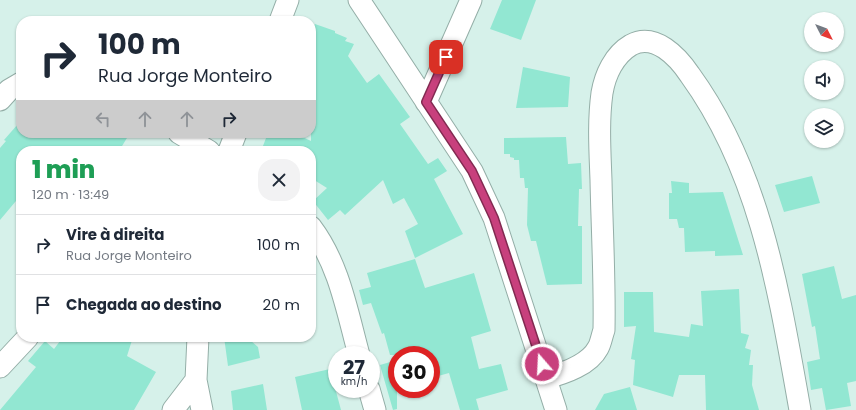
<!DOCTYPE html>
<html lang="pt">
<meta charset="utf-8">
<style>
:root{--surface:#fff;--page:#f2f2f3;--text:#1f2937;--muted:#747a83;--line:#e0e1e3}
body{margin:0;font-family:Poppins,sans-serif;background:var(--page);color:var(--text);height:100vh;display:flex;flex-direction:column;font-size:15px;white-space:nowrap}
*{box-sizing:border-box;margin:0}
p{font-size:13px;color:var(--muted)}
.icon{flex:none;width:22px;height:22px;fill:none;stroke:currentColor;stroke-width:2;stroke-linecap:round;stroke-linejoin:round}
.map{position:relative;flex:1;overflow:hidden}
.panel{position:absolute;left:16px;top:146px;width:300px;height:196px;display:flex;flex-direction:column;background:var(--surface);border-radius:16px;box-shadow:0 1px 3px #0004}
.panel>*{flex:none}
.banner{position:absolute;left:16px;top:16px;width:300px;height:122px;border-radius:16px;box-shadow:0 1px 3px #0004;background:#fff;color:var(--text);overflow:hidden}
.needle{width:26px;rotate:132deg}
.tools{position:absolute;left:804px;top:12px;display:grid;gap:8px}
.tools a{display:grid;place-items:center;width:40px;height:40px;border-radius:50%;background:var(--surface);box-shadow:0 1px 3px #0004;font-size:20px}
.speed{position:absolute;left:328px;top:346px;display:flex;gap:8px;font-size:20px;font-weight:700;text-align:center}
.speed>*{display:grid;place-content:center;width:52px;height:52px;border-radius:50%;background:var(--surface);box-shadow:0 1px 3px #0004;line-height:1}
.speed small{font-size:10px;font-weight:400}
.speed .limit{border:6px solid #d22;background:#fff;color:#111}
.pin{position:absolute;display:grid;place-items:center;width:34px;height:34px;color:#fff;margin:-17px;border-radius:8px;box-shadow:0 2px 6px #0006}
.me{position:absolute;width:44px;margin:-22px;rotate:341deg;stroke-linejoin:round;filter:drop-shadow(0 0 3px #0008)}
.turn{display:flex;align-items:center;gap:14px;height:84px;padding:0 16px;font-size:18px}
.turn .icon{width:52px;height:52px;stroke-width:2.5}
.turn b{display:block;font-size:28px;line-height:34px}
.lanes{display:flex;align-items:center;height:38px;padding:0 16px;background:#0003;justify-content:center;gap:20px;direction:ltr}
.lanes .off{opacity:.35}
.round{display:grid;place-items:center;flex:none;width:42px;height:42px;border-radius:16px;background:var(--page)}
.headline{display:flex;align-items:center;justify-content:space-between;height:68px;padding:0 16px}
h1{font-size:24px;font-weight:800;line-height:30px;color:#1e9e55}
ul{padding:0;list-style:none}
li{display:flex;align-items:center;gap:12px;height:60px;padding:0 16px;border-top:1px solid var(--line)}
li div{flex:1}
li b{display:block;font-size:15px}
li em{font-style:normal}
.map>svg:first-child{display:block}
.building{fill:#92e7d2}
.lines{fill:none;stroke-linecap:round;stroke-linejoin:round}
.minor-casing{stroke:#94aea7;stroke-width:23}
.minor{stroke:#fff;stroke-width:21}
.route-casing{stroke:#822a51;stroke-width:10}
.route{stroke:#c8407d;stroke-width:7}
</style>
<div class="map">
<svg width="856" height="410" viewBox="0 0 856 410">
<rect width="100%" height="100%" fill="#d6f1ea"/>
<path class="building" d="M502,0h34l-15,40 -31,-11z
M315,24l20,7v2l12,5 -2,3 9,3 -6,12 19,27 12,-9 31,43 -10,7 28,40 10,-6 9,13 -13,8 29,55 -48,24 -10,-27 13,-7 -14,-26 -11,6 -10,-24 -38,35 -5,-5 -12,10 -15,-19 14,-13 -16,-10v-27h-50l7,-18h26l17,8v-107z
M523,67l47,10 -2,30 -52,1z
M18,124l3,2v7h109l-11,18h-98v44l-21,25v-72l6,-7 -2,-1z
M566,137l2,27 13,-1 1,26h-3l-1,37h4v58l-35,1 -11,-44h-5l-4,-16 1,-37h-3l-1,-10h-4l-1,-18h-5v-2l-4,-1v-3h-6v-16z
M812,176l8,27 -36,9 -9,-27z
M671,181l18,2v10l34,-1 20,63 -28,1v-5l-30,1 -1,-24h-5l-2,-9h-8v-26h3z
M415,259l10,29 49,-15 17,58 -20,6 8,32 22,-5 7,26 -32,9 3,11h-19l-11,-37 -18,5v-23h-41l-6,-22 -2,1 -11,-31 -8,2 -4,-15 12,-3 -4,-14z
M834,266l8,33 14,-4v86l-9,2 4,23 -25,4 -4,-22 -11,2 -4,-28 13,-3 -5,-33 -3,1 -10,-53z
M739,289l2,44 8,2 -4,13 6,2 -2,15h4l-1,20 7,25h-53l-1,-35h-26l-6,22 -40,-12 2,-25 -4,-1 5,-33 -12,1v-35h29l1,40 35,5 2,-13 12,2 -2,-35z
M63,337h70l-6,19 29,16 -22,38h-134l36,-43 -8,-6 17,-20 9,8z
M224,337h26l1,4 7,6 2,11 -32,8z
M397,360v49l-4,1 -13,-45z
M330,369l11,41h-39l-7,-33z
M263,384l4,26h-34l-2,-19z
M630,387l7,23h-42l9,-16z"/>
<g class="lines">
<g class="minor-casing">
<path id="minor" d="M359,0l113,171 22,47 62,192
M280,21l8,-21
M0,100l9,-10 12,-7
M426,102l45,-102
M179,133l30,18
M229,151l7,-18
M311,227c28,37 36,84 48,128
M198,337l-2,43 6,30
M0,367l28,-30
M547,378c18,-5 42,-13 51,-30 3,-5 4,-13 6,-18 1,-50 -2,-100 -3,-150 -1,-28 -3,-58 1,-87 3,-18 12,-38 29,-48 24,-13 47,12 59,30 71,98 89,218 110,335
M369,389l6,21
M173,410l23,-30"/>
</g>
<use href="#minor" class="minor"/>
</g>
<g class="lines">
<g class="route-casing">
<path id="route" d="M446,57l-20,45 46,69 22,47 48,146"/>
</g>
<use href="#route" class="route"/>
</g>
</svg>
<div class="tools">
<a><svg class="needle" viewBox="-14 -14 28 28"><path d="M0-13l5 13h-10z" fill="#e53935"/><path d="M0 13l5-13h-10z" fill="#747a83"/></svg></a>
<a><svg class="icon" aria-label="sound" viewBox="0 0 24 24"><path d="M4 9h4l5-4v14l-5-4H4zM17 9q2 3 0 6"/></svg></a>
<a><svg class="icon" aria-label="layers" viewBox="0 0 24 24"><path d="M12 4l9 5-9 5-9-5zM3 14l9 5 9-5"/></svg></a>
</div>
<div class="speed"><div>27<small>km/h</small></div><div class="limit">30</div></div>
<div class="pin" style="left:446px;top:57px;background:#d93025"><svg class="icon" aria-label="arrive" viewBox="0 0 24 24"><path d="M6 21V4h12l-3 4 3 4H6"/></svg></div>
<svg class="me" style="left:542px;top:364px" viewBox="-20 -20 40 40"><circle r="17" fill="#c8407d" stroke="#fff" stroke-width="3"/><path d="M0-11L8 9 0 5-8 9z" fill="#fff"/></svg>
<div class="banner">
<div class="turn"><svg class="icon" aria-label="right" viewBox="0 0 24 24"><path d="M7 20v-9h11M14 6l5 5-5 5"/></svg><div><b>100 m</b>Rua Jorge Monteiro</div></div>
<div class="lanes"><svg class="icon off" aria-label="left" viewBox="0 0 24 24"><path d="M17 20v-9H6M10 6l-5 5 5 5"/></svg><svg class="icon off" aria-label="ahead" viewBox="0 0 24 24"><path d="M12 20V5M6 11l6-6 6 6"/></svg><svg class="icon off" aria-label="ahead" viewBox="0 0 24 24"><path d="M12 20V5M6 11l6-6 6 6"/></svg><svg class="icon" aria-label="right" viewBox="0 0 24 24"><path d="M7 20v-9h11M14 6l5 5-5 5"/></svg></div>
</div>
<section class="panel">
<div class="headline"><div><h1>1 min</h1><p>120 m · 13:49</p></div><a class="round"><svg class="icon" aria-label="close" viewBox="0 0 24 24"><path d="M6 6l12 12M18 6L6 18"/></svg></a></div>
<ul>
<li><svg class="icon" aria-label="right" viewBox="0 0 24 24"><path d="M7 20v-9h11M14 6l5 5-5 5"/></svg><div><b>Vire à direita</b><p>Rua Jorge Monteiro</p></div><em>100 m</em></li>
<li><svg class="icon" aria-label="arrive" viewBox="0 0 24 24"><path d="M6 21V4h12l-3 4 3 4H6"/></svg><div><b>Chegada ao destino</b></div><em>20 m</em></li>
</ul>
</section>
</div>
